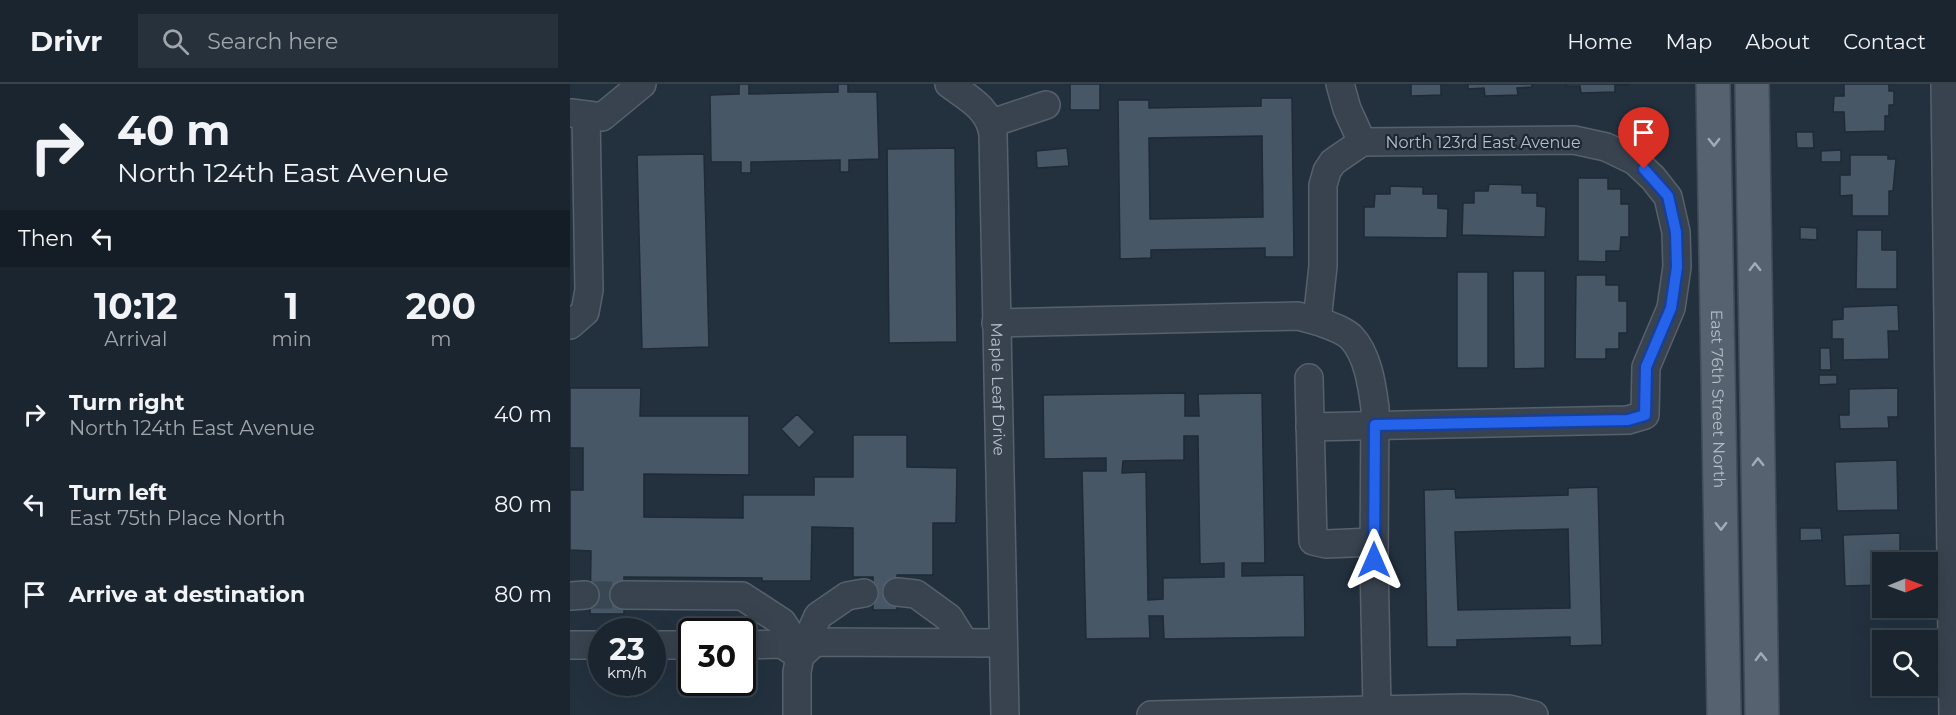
<!DOCTYPE html>
<style>
:root{--surface:#1a252f;--page:#27313b;--text:#f1f3f6;--muted:#9fa5aa;--line:#38424b}
body{margin:0;font-family:Montserrat,sans-serif;background:var(--page);color:var(--text);height:100vh;display:flex;flex-direction:column;font-size:22px;white-space:nowrap}
*{box-sizing:border-box;margin:0}
p{font-size:20px;color:var(--muted)}
.icon{flex:none;width:33px;height:33px;fill:none;stroke:currentColor;stroke-width:2;stroke-linecap:round;stroke-linejoin:round}
.map{position:relative;flex:1;overflow:hidden}
.drawer{display:flex;flex-direction:column;background:var(--surface);width:570px}
.drawer>*{flex:none}
.hud{background:#1a252f;color:var(--text);overflow:hidden}
.needle{width:39px;rotate:89deg}
.buttons{position:absolute;left:1302px;top:468px;display:grid;gap:12px}
.buttons a{display:grid;place-items:center;width:66px;height:66px;border-radius:0px;background:var(--surface);box-shadow:0 6px 24px #0002,0 0 0 2px var(--line);font-size:30px}
.speed{position:absolute;left:18px;top:534px;display:flex;gap:12px;font-size:30px;font-weight:700;text-align:center}
.speed>*{display:grid;place-content:center;width:78px;height:78px;border-radius:50%;background:var(--surface);box-shadow:0 6px 24px #0002,0 0 0 2px var(--line);line-height:1}
.speed small{font-size:15px;font-weight:400}
.speed .limit{border:3px solid #111;border-radius:9px;background:#fff;color:#111}
.pin{position:absolute;display:grid;place-items:center;width:51px;height:51px;color:#fff;margin:-62px -26px;border-radius:50% 50% 50% 0;rotate:-45deg;box-shadow:0 0 6px #0007}
.pin .icon{rotate:45deg}
.me{position:absolute;width:66px;margin:-33px;rotate:0deg;stroke-linejoin:round;filter:drop-shadow(0 0 4px #0008)}
.turn{display:flex;align-items:center;gap:21px;height:126px;padding:0 18px;font-size:27px}
.turn .icon{width:78px;height:78px;stroke-width:2.5}
.turn b{display:block;font-size:42px;line-height:51px}
.then{display:flex;align-items:center;height:57px;padding:0 18px;background:#0003;gap:12px;font-size:22px}
.eta{display:flex;justify-content:space-evenly;align-items:center;height:102px;text-align:center}
.eta b{font-size:36px;font-weight:700;line-height:42px}
ul{padding:0;list-style:none}
li{display:flex;align-items:center;gap:18px;height:90px;padding:0 18px}
li div{flex:1}
li b{display:block;font-size:22px}
li em{font-style:normal}
header{display:flex;align-items:center;gap:36px;box-sizing:border-box;height:84px;padding:0 30px;background:var(--surface);border-bottom:2px solid var(--line)}
header strong{font-size:28px}
nav{display:flex;gap:33px;margin-inline-start:auto;font-size:21px}
.search{width:420px;height:54px;background:var(--page);display:flex;align-items:center;gap:15px;box-sizing:border-box;padding:0 21px;border-radius:0px;color:var(--muted);font-size:22px}
main{display:flex;flex:1;min-height:0}
.map>svg:first-child{display:block}
.building{fill:#475765;stroke:#1f2a36;stroke-width:1.5;fill-rule:evenodd}
.lines{fill:none;stroke-linecap:round;stroke-linejoin:round}
.minor-tunnel{stroke:#394654;stroke-width:27;stroke-dasharray:27 14;stroke-linecap:butt}
.minor-casing{stroke:#56616c;stroke-width:30}
.major-casing{stroke:#414c58;stroke-width:36}
.minor{stroke:#38434f;stroke-width:27}
.major{stroke:#56626f;stroke-width:33}
.oneway{stroke:#a1acb7}
.route-casing{stroke:#184099;stroke-width:15}
.route{stroke:#2563eb;stroke-width:10}
.labels{text-anchor:middle;stroke-width:4.5;stroke-linejoin:round;paint-order:stroke}
.street-label{font-size:16px;fill:#b4bec9;stroke:#1d2834}
</style>
<header>
<strong>Drivr</strong>
<div class="search"><svg class="icon" aria-label="search" viewBox="0 0 24 24"><circle cx="10" cy="10" r="6"/><path d="M15 15l6 6"/></svg>Search here</div>
<nav><a>Home</a><a>Map</a><a>About</a><a>Contact</a></nav>
</header>
<main>
<section class="drawer">
<div class="hud">
<div class="turn"><svg class="icon" aria-label="right" viewBox="0 0 24 24"><path d="M7 20v-9h11M14 6l5 5-5 5"/></svg><div><b>40 m</b>North 124th East Avenue</div></div>
<div class="then">Then<svg class="icon" aria-label="left" viewBox="0 0 24 24"><path d="M17 20v-9H6M10 6l-5 5 5 5"/></svg></div>
</div>
<div class="eta">
<div><b>10:12</b><p>Arrival</p></div>
<div><b>1</b><p>min</p></div>
<div><b>200</b><p>m</p></div>
</div>
<ul>
<li><svg class="icon" aria-label="right" viewBox="0 0 24 24"><path d="M7 20v-9h11M14 6l5 5-5 5"/></svg><div><b>Turn right</b><p>North 124th East Avenue</p></div><em>40 m</em></li>
<li><svg class="icon" aria-label="left" viewBox="0 0 24 24"><path d="M17 20v-9H6M10 6l-5 5 5 5"/></svg><div><b>Turn left</b><p>East 75th Place North</p></div><em>80 m</em></li>
<li><svg class="icon" aria-label="arrive" viewBox="0 0 24 24"><path d="M6 21V4h12l-3 4 3 4H6"/></svg><div><b>Arrive at destination</b></div><em>80 m</em></li>
</ul>
</section>
<div class="map">
<svg width="1386" height="631" viewBox="0 0 1386 631">
<rect width="100%" height="100%" fill="#23313f"/>
<path class="building" d="M169,0h10v10l89,-2v-8h10v8h29l2,67 -30,1v12h-9v-12l-89,2v11h-10v-11h-30l-1,-67 29,-1z
M500,0h30v26h-30z
M841,0h30v11l-30,1z
M898,0h64v3l-15,1 1,7 -33,1 -1,-8 -16,1z
M996,0h62v1h-13v7l-34,1 -1,-7h-14z
M1274,0h45v7h5v14h-5v11h-4v15l-40,1 -1,-20h-11l1,-16h10z
M691,14h31l2,159h-29v-9l-114,2v8l-31,1 -2,-159h31v8l112,-2zM692,52l1,81 -113,2 -1,-81z
M1226,48h17l1,16h-17z
M385,64l2,194 -68,1 -2,-194z
M497,64l2,18 -32,2 -1,-17z
M1271,66v12h-20v-11z
M134,70l5,193 -67,2 -5,-194z
M1280,71h38v4h8l-3,32h-4v25h-37v-21l-12,1v-21h10z
M1008,94h30v11h13v15h8v33h-8l-1,14h-14v11l-28,-1z
M919,100l33,1v8h15v13l9,1 -1,30 -83,-2 1,-32h11v-12h14z
M820,102l33,1v7h15v14l10,1 -1,29 -83,-1v-30h10l1,-13h15z
M1230,143l17,1v12l-17,-1z
M1287,146h25v20h15v39h-41z
M943,187h32v97l-31,1z
M887,188h31v96h-31z
M1006,191h30v10h13v16h8v32h-8v16h-13v10h-31z
M1328,221l1,26h-11l1,28 -46,1v-21h-11v-19l11,-1v-12z
M1250,264h10l1,22h-11z
M1249,291h18v9l-18,1z
M0,304h71l-1,28h109v59l-105,-1v43l99,1v-23h71v-18h39v-42h54v32l50,1 -1,55h-23v52h-36v35h-24v-33h-20v-49l-41,-1 -1,54h-49v-3l-138,-1v37h-34l1,-63 -21,-1v-60h13v-42h-13z
M1328,304v29h-10l1,11 -49,1 -1,-14h10v-26z
M615,309v23h14l-1,-22 64,-1 3,170h-23v13l62,-1 1,62 -141,2 -1,-23h-14l1,22 -64,1 -4,-168h24v-13l-62,1 -1,-64zM614,352h14l2,128 24,-1v14l-61,1v21l-15,1 -2,-128 -24,1 1,-12 61,-1z
M227,330l18,18 -16,16 -18,-19z
M1327,376l1,50 -61,1 -2,-49z
M1028,403l4,158 -32,1v-9l-113,3v7h-30l-3,-157 31,-1 1,9 112,-3v-7zM998,445l2,79 -112,2 -3,-78z
M1230,444h21l1,12 -22,1z
M1330,449v29h-18v23l-37,1 -2,-51z"/>
<g class="lines">
<path class="minor-tunnel" d="M15,511h39"/>
<g class="minor-casing">
<g id="minor">
<path id="s1" d="M379,0c19,14 40,24 44,50l12,581"/>
<path d="M770,0l7,25 15,33 -29,20 -6,9 -4,14v81l-6,55c11,4 25,8 34,16 17,18 21,48 24,71l-1,152 3,150"/>
<path d="M1375,0l8,631"/>
<path d="M1,29l31,4 40,-33"/>
<path d="M422,39l54,-18"/>
<path d="M426,239l302,-7 19,5"/>
<path d="M0,241l15,-13 4,-22 -3,-175"/>
<path d="M739,294l4,163 13,3 48,-2"/>
<path d="M740,343l318,-7 17,-5 1,-48 25,-59 6,-41 -1,-35 -8,-35 -15,-19 -18,-17 -29,-14 -32,-7 -212,2"/>
<path d="M327,508l19,2 33,24 15,24"/>
<path d="M54,511l118,1 40,26 20,31"/>
<path d="M0,512l15,-1"/>
<path d="M0,561h32"/>
<path d="M82,561h40"/>
<path d="M172,561l40,-1 18,12 18,-40 29,-20 17,-3"/>
<path d="M227,631v-43l3,-16 15,-14 188,1"/>
<path d="M581,631l314,-7 44,1 25,6"/>
</g>
</g>
<g class="major-casing">
<g id="major">
<path id="s2" d="M1143,0l11,631"/>
<path d="M1182,0l10,631"/>
</g>
</g>
<use href="#minor" class="minor"/>
<use href="#major" class="major"/>
</g>
<defs><path id="oneway-chevron" d="M-2-3.5L2.5 0L-2 3.5" fill="none" stroke-width="1.6" stroke-linecap="round" stroke-linejoin="round" transform="scale(1.5)"/></defs>
<g class="oneway">
<use href="#oneway-chevron" transform="translate(1144 58) rotate(89)"/>
<use href="#oneway-chevron" transform="translate(1185 183) rotate(-91)"/>
<use href="#oneway-chevron" transform="translate(1188 378) rotate(-91)"/>
<use href="#oneway-chevron" transform="translate(1151 442) rotate(89)"/>
<use href="#oneway-chevron" transform="translate(1191 573) rotate(-91)"/>
</g>
<g class="lines">
<g class="route-casing">
<path id="route" d="M804,476l1,-135 253,-5 17,-5 1,-48 25,-59 6,-41 -1,-35 -8,-36 -24,-27"/>
</g>
<use href="#route" class="route"/>
</g>
<g class="labels">
<g class="street-label">
<text x="913" y="64">North 123rd East Avenue</text>
<text dy="6" stroke="none"><textPath href="#s1" startOffset="324">Maple Leaf Drive</textPath></text>
<text dy="6" stroke="none"><textPath href="#s2" startOffset="315">East 76th Street North</textPath></text>
</g>
</g>
</svg>
<div class="buttons">
<a><svg class="needle" viewBox="-14 -14 28 28"><path d="M0-13l5 13h-10z" fill="#e53935"/><path d="M0 13l5-13h-10z" fill="#9fa5aa"/></svg></a>
<a><svg class="icon" aria-label="search" viewBox="0 0 24 24"><circle cx="10" cy="10" r="6"/><path d="M15 15l6 6"/></svg></a>
</div>
<div class="speed"><div>23<small>km/h</small></div><div class="limit">30</div></div>
<div class="pin" style="left:1074px;top:85px;background:#d93025"><svg class="icon" aria-label="arrive" viewBox="0 0 24 24"><path d="M6 21V4h12l-3 4 3 4H6"/></svg></div>
<svg class="me" style="left:804px;top:476px" viewBox="-20 -20 40 40"><path d="M0-17L14 15 0 8-14 15z" fill="#2563eb" stroke="#fff" stroke-width="4"/></svg>
</div>
</main>
